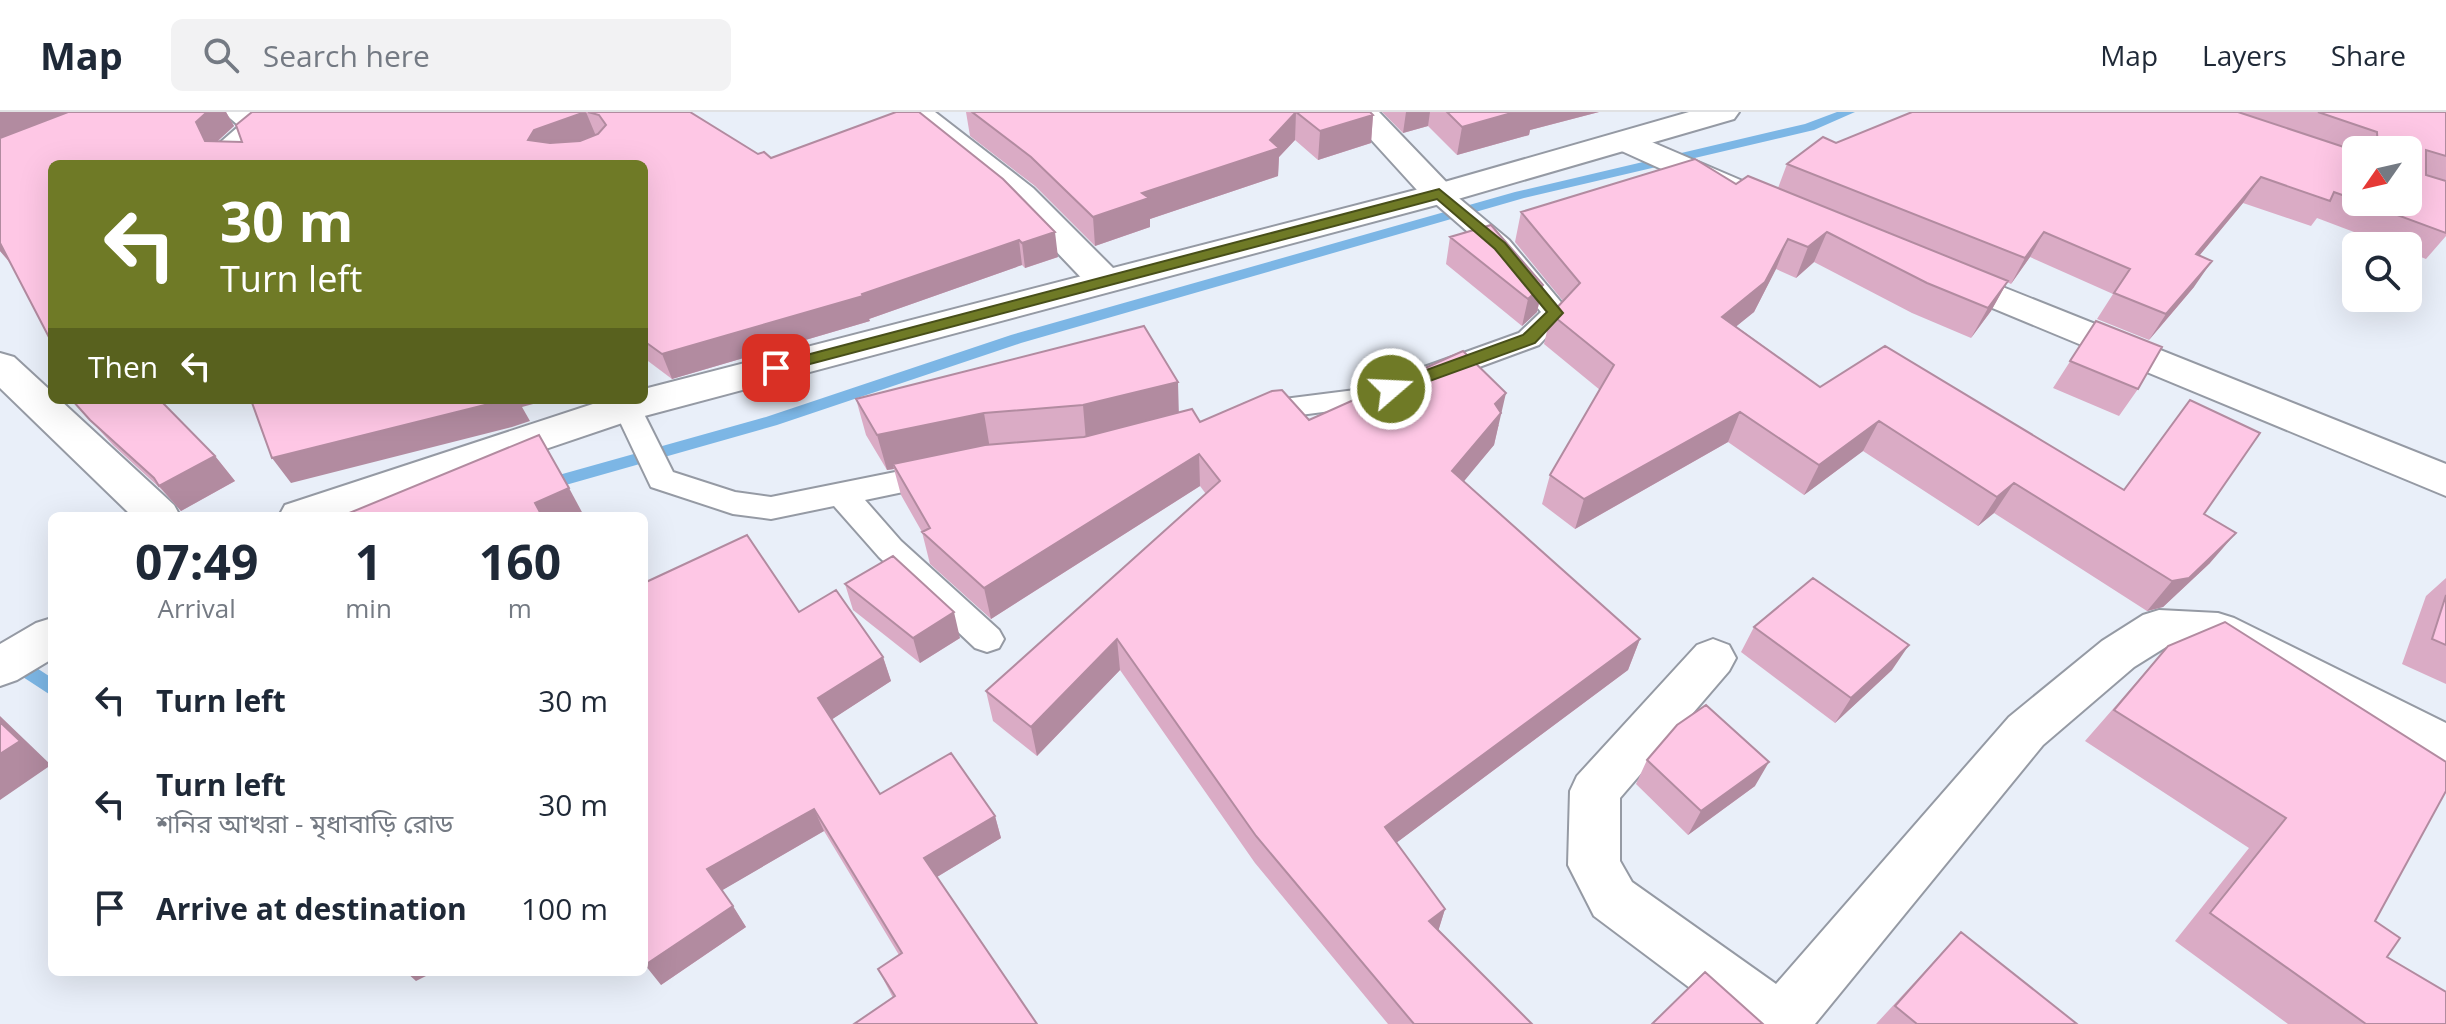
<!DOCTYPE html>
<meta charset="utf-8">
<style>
:root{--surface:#fff;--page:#f2f2f3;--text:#1f2937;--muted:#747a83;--line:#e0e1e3}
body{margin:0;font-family:"Open Sans","Noto Sans Bengali",sans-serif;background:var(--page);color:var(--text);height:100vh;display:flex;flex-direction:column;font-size:30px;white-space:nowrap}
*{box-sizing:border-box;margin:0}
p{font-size:26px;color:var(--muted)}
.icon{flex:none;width:44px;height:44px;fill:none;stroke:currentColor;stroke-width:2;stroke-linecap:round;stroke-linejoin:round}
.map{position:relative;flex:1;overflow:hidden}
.details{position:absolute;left:48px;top:400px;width:600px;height:464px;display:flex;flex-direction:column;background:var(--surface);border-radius:12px;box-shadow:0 8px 32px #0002}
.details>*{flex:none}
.guide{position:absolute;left:48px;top:48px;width:600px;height:244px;border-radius:12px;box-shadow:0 8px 32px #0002;background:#6f7a26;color:#fff;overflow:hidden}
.needle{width:52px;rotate:236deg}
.controls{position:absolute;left:2342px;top:24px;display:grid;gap:16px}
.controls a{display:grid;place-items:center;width:80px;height:80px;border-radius:12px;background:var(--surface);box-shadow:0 8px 32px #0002;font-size:40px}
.pin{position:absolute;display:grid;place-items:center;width:68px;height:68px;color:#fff;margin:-34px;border-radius:16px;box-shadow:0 4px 12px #0006}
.me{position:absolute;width:88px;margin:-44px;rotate:71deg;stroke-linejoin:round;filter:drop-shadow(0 0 6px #0008)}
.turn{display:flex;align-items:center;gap:28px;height:168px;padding:0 40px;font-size:36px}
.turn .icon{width:104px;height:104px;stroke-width:2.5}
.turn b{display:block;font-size:56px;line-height:68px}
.then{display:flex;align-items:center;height:76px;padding:0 40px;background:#0003;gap:16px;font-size:30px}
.eta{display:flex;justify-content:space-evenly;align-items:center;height:136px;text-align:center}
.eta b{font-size:48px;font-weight:700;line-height:56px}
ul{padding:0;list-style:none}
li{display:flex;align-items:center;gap:24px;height:104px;padding:0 40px}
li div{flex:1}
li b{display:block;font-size:30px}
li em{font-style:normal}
header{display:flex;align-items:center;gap:48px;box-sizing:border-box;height:112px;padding:0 40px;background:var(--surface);border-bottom:2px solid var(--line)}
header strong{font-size:38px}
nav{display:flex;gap:44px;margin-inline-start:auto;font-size:28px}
.search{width:560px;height:72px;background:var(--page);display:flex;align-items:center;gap:20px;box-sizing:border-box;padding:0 28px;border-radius:12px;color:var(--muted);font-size:30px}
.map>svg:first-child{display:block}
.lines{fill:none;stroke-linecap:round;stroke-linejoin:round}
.stream{fill:#7cb6e5;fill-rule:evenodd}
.lane-casing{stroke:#959aa4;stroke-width:4}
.street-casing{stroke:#959aa4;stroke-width:4}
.secondary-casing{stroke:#959aa4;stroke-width:4}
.lane{fill:#fff;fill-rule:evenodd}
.street{fill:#fff;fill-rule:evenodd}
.secondary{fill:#fff;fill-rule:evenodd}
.wall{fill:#daabc5;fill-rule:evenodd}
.shaded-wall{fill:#b28ba0}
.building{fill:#fec7e5;stroke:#b28ba0;stroke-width:2}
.route{fill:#6f7a26;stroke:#484f19;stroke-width:2}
</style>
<header>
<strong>Map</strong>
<div class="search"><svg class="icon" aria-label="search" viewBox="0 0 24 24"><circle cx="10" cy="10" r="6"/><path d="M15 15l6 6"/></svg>Search here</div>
<nav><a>Map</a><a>Layers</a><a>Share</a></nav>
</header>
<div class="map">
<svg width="2446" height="912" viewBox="0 0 2446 912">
<rect width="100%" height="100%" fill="#e9eff9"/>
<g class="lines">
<path class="stream" d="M1837,0h18l-41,18 -290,68 -503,145 -244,82 -236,67 -9,-6 9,-6 225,-63 245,-82 504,-143 290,-68z
M0,532l52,34v18l-52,-34z"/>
<g class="lane-casing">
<path id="lane" d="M1439,75l9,2 61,51 56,67 4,6 -30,32 -163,60 -121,16 -10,-3 -4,-7 4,-7 118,-15 156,-56 22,-21 -50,-60 -61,-53 -3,-5 3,-5z
M617,288h20l36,72 62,20 36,5 169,-34 11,3 4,8 -4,8 -86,18 36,41 98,89 5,9 -5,9 -12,4 -12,-4 -96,-91 -45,-51 -63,13 -38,-5 -82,-27 -38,-80z"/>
</g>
<g class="street-casing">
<path id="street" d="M223,0h38l15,13 -28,24 8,15h-32l-9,-17 24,-21z
M899,0h36l98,76 85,85 5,8 -5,8 -13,3 -13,-3 -83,-87z
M1346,0h33l72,75 5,7 -5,7 -12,3 -12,-3z
M1626,19l119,51 5,7 -5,7 -12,3 -12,-3 -106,-48 -5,-7 5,-7z
M1945,152l501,200v32l-514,-213 -5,-8 5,-8z
M0,241l14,4 38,35v8h8l114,105 6,11h-48l-132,-128z
M2159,498l59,3 16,5 212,105v44l-234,-118 -46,-2 -32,20 -91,78 -228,279h-77l-144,-108 -26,-51 2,-74 7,-15 120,-131 16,-6 16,6 7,13 -7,13 -109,127v63l12,21 144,102 233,-267 93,-76 41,-26z"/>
</g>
<g class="secondary-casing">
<path id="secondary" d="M1689,0h50l-5,7 -283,82 -814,217 -289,98h-69l6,-11 320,-105h39v-11l783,-202z
M52,506v41l-35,21 -17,6v-42l36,-21z"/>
</g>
<use href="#lane" class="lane"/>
<use href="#street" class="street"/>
<use href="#secondary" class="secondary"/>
</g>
<path class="wall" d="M0,0h226l8,14 -16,15 24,1 10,-30h438l68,42 13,4 125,-46 162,145 -33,11 -3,-3 -153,54 1,2 -198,58 -28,-21v-194h-592l-42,99 -10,-12z
M966,0h404l3,3 -2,28 -53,17 -23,-20 -16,17 -1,19 -128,43v8l-55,19 -60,-60 -65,-50z
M1382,0h217l-69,18 -1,5 -72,20 -29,-29 -25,7z
M1912,0h534v124l-20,23 -18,-7v-6h-17l-74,-28 -6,8 -68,-23 -44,53 -5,31 -45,53 -52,-21 16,-25 -83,-37 -19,27 -4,-2 -16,29 -20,27 -59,-25 -98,-51 -18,16 -20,-9 -22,43 -18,14 84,61 303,102 81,25 6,49 -47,44 -16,4 -153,-98 -16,13 -115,-75 -59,44 -76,-53 -153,87 -33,-25 8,-29 50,-85 -56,-46 7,-30 12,-13 -48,-59 6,-30 215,-28 42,4 9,-24zM2356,38h52v52h-52z
M1450,125l93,48 -6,27 -15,14 -76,-62z
M2096,209l42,68 -19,27 -66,-28z
M1144,214l35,87 21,9 109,-2 190,5 -1,2 -4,18 -31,36 177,158 -12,31 -232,173 49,66 -7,22 94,93h-144l-133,-161 -135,-193 -83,86 -44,-35 -7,-30 220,-197 -6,-8 -209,133 -61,-55 -8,-32 -21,-37 -7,-26 -7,1 -21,-35 -10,-36z
M72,288l143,56 20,25 -54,30 -19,-21 -49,-45z
M2446,466v106l-44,-20 24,-68z
M845,472l115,54 -40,25 -67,-53z
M799,500l84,45 8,24 -59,38 48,75 115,22 6,22 -64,39 100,147 -144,-26 -15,-29 21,-14 -75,-124 -102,59 24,37 -85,58z
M1754,515l138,43 -57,53 -94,-71z
M2168,534l207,275 12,36 59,67h-158l-113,-83 74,-93 -164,-107z
M1647,648l108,26 -67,49 -52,-51z
M1961,820l116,92h-201z"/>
<path class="shaded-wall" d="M0,0h75l-75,33z
M207,0h19l8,14 -22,20 -7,-5 -9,-19z
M586,0l10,24 -51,18 -17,-14 6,-10z
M1296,0l-1,28 -16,17 -1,19 -128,43v8l-55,19 -2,-29 49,-24 128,-53z
M1406,0h24l-2,14 -25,7z
M1515,0h84l-69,18 -1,5 -72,20 5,-28z
M1373,3l-2,28 -53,17 2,-29z
M2261,65l-18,26 -64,77 17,-26z
M1055,120l3,25 -33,11 -3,-25z
M1827,120l-13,30 -18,16 12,-31z
M2044,120l-14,25 -19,27 14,-26z
M1788,127l-12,30 -22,43 -43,35 11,-30z
M1019,128l3,25 -153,54 1,2 -198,58 -10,-25 200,-60z
M0,130l15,26 -15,-17z
M2212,149l-18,26 -45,53 17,-26z
M2008,169l-17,30 -20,27 17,-30z
M1543,173l-6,27 -15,14 6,-27z
M1178,270l1,36 -93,23 -3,-36z
M1506,281l-12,52 -48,58 6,-32 43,-67z
M505,288h43l-26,7 8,14 -18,6 -221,56 -19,-25z
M1740,300l-12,30 -153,87 9,-30z
M984,301l6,36 -97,15 1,5 -7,1 -10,-35z
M1879,309l-16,30 -59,44 15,-30z
M1199,342l1,32 -209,133 -7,-31z
M215,344l20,25 -54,30 -22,-25z
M2014,371l-20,30 -16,13 19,-29z
M569,376l14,26 -5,2h-36l-7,-13z
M2236,421l-26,30 -47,44 -16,4 25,-30z
M954,500l6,26 -40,25 -7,-25z
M1117,527l3,31 -83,86 -6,-29z
M1640,527l-12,31 -248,185 5,-28z
M1909,533l-17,25 -57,53 16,-25z
M883,545l8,24 -63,41 -10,-24z
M0,604l51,49 -51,35z
M1769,650l-14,24 -67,49 13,-24z
M814,697l10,22 -103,60 -14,-22z
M995,704l6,22 -69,42 -8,-22z
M733,794l13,21 -85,58 -16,-20z
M1445,797l-8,26 -8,-14z
M406,860h28l-18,9z"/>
<path class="building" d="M68,0h139l-11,10 9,19 37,1 -6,-17 16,-13h333l-51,18 -6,10 22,3 30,-2 18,-7 8,-9 -7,-10 -11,-3h102l68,42 6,-2 7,6 125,-46h23l84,67 52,53 -33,11 -3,-3 -157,54 1,2 -201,58 -18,-13v-177h-592v179l-52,-100v-105z
M972,0h324l-26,28 9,8 -137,45 7,5 -56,19 -62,-60z
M1296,0h74l3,3 -53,16z
M1447,0h68l-53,15z
M1912,0h326l118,39v49l-22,-8 -4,9 -69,-24 -65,77 16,7 -46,53 -52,-21 16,-24 -86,-37 -19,26 -238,-94 36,-27 13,6z
M2318,0h128v44l-20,-6v25l20,6v52l-84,-31h46v-52h-30l-1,-18z
M1695,47l41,25 12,-8 260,105 -20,27 -61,-25 -100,-51 -19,15 -20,-8 -23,43 -43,35 98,70 65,-41 239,144 66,-90 70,33 -56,81 32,19 -47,45 -17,3 -158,-98 -17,14 -118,-76 -60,44 -79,-53 -156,87 -34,-24 64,-110 -63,-51 29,-31 -59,-71z
M1491,113l52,60 -15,14 -78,-62z
M2096,209l66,26 -24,42 -68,-28z
M1144,214l34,56 -95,23 -99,8 -107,22 -21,-36z
M1463,239l43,42 -11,11 6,9 -49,58 188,168 -255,188 60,82 -16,12 103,103h-118l-158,-188 -139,-197 -86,88 -45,-36 234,-210 -21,-27 -215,134 -62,-56 8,-4 -37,-64 92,-19 99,-8 108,-28 8,13 72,-31 10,-1 27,30z
M72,288h88l55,56 -56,30 -5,-8 -64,-58z
M251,288h254l-233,58z
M539,323l30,53 -34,15 7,13h-200z
M747,423l52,77 37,-22 47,67 -65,41 62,96 71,-41 44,63 -71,42 113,166h-183l41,-28 -17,-27 24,-16 -88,-144 -107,60 26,37 -88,59 -1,-1v-381z
M893,444l61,56 -41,26 -68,-54z
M1813,466l96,67 -58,53 -97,-71z
M2446,483v50l-14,-6z
M2225,510l221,140v29l-71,130 25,17 -13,19 59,35v32h-80l-156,-111 76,-95 -172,-108 54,-64z
M1706,593l63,57 -68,49 -54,-51 30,-35z
M0,610l20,19 -20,13z
M1961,820l116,92h-160l-22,-18z
M1705,860l58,52h-111z"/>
<path class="route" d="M1439,77l66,54 58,70 -28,30 -144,52 -8,-6 2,-4 138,-50 24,-23 -52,-63 -58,-50 -661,174 -8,-5 8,-5z"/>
</svg>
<div class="controls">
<a><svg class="needle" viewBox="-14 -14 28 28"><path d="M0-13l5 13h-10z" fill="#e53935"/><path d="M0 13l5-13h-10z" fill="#747a83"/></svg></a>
<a><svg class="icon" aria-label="search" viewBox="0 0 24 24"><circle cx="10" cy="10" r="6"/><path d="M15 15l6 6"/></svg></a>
</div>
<div class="pin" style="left:776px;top:256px;background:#d93025"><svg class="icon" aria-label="arrive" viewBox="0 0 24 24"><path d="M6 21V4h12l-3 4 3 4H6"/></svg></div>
<svg class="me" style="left:1391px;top:277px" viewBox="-20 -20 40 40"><circle r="17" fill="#6f7a26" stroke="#fff" stroke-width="3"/><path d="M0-11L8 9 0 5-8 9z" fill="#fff"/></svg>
<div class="guide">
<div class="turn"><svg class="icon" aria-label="left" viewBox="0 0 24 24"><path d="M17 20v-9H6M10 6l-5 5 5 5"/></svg><div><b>30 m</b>Turn left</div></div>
<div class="then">Then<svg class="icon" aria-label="left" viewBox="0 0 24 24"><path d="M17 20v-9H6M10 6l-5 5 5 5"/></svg></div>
</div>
<section class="details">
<div class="eta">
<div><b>07:49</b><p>Arrival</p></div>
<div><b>1</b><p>min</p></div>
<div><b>160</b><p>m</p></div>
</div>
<ul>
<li><svg class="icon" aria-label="left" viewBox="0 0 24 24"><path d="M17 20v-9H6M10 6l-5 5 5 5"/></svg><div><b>Turn left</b></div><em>30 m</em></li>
<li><svg class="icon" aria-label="left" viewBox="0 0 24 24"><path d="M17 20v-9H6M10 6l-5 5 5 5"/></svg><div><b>Turn left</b><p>শনির আখরা - মৃধাবাড়ি রোড</p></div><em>30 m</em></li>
<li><svg class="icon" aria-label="arrive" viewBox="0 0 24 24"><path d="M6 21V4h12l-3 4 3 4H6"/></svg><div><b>Arrive at destination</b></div><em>100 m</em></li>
</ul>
</section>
</div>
